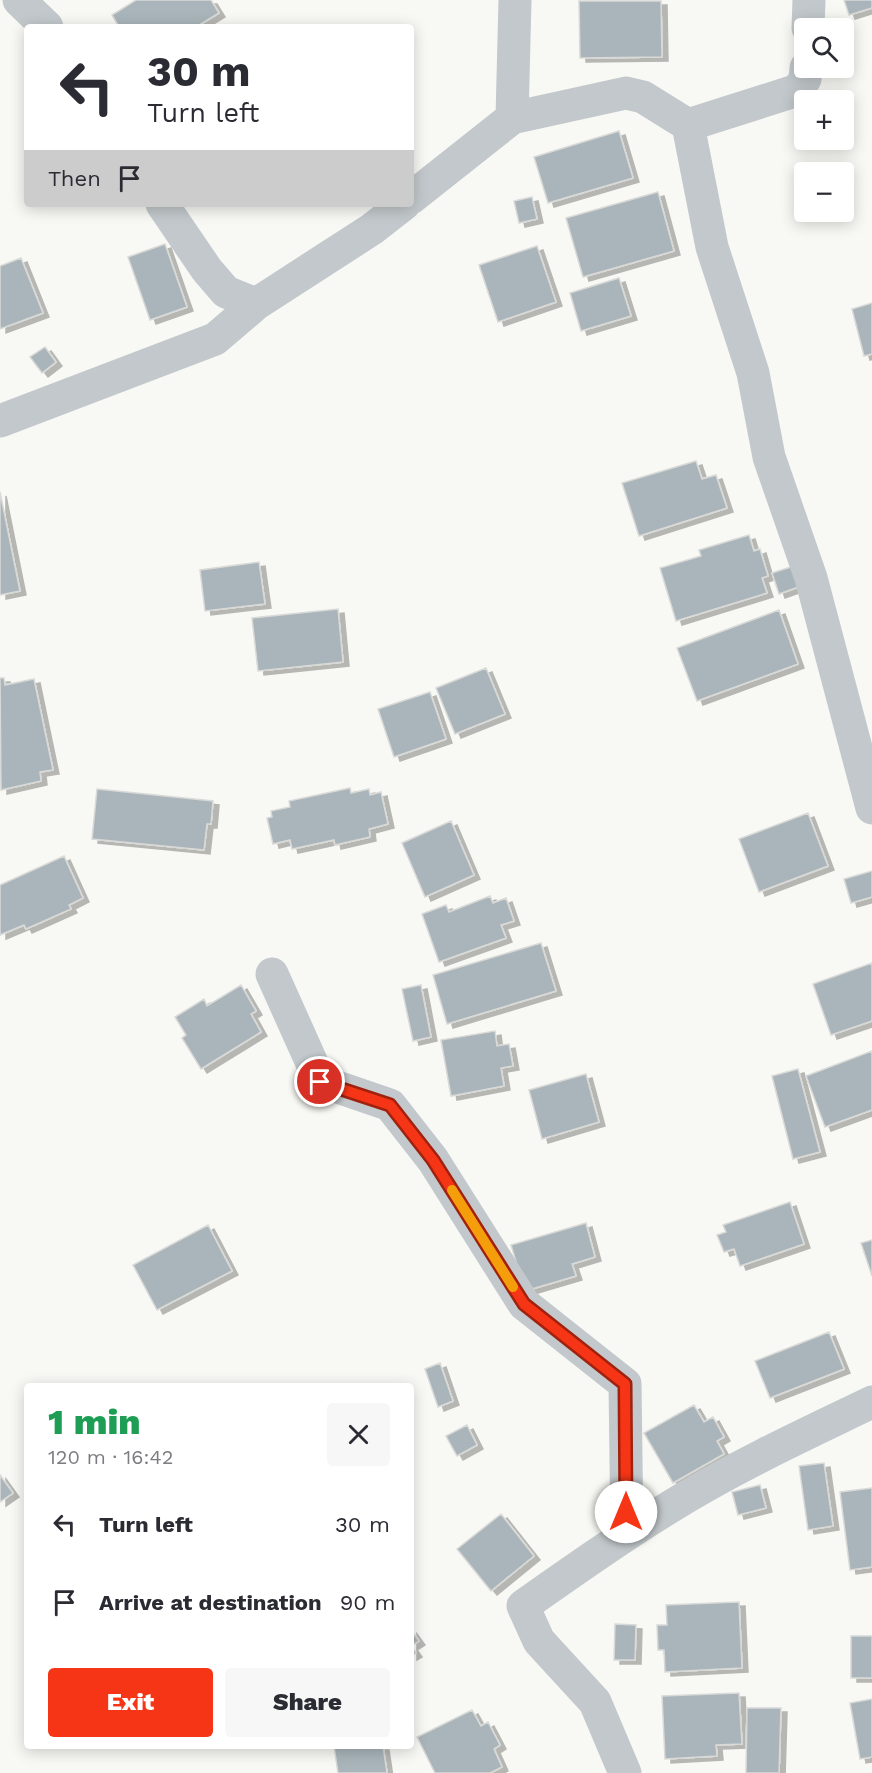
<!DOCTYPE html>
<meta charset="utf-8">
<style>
:root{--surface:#fff;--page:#f7f7f7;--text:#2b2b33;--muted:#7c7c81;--accent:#f63516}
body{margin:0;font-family:"Work Sans",sans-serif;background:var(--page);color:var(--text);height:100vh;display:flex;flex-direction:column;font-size:22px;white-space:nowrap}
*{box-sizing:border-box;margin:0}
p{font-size:20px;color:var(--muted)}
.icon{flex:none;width:33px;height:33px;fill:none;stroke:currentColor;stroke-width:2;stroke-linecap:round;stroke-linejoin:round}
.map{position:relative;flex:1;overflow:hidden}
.details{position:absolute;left:24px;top:1383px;width:390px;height:366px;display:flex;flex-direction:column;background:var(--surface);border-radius:6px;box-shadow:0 3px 15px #0003}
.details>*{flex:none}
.banner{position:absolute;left:24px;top:24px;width:390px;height:183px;border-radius:6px;box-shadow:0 3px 15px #0003;background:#fff;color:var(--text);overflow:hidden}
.tools{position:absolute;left:794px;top:18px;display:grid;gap:12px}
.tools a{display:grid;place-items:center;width:60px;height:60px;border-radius:6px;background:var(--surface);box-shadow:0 3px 15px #0003;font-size:30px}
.pin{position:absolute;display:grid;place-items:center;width:51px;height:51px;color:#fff;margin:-26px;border:3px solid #fff;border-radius:50%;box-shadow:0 2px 6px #0007}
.me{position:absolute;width:66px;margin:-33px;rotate:0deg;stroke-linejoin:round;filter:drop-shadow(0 0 4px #0008)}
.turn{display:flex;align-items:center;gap:21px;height:126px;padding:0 24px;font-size:27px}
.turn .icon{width:78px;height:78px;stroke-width:2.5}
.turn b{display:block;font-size:42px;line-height:51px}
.then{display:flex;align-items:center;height:57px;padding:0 24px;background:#0003;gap:12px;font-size:22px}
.round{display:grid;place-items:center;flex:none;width:63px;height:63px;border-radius:6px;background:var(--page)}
.head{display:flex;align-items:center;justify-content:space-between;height:102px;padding:0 24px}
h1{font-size:36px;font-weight:800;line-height:45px;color:#1e9e55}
.cta{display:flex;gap:12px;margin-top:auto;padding:12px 24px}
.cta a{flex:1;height:69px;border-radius:6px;background:var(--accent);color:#fff;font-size:24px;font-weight:800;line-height:69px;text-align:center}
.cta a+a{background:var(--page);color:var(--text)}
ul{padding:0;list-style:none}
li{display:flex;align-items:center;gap:18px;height:78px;padding:0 24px}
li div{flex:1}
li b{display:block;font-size:22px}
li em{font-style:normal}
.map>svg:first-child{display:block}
.building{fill:#a9b5ba;stroke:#d9d9d7;stroke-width:1.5;filter:url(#shadow)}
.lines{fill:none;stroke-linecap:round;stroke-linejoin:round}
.street{stroke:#c2c8cb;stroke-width:33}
.route-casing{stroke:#a0220e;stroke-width:15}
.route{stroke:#f63516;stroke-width:10}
.slow{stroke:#f59e0b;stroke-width:10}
</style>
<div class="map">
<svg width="872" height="1773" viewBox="0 0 872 1773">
<defs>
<filter id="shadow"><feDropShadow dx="6" dy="4" stdDeviation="0" flood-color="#0004"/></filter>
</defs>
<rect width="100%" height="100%" fill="#f8f8f4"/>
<path class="building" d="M136,0h75l8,13 -23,14h-77l-7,-12z
M844,0h28v8l-23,7z
M579,1h82l1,56 -82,1z
M619,131l14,47 -85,25 -14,-46z
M658,192l16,59 -91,26 -17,-59z
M532,197l5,22 -18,4 -5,-22z
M165,244l22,63 -37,13 -22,-63z
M537,246l19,56 -58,20 -19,-57z
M21,258l22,55 -43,16v-63z
M619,278l12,38 -50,15 -11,-38z
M872,303v51l-8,2 -12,-47z
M45,347l11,15 -14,11 -12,-16z
M696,461l6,18 14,-4 11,33 -88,28 -17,-53z
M0,492l20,99 -20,4z
M749,535l5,16 6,-2 8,27 -6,2 5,15 -91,28 -16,-53 41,-12 -2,-6z
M259,562l6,42 -60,7 -5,-41z
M794,566l7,20 -22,8 -7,-21z
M338,609l5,53 -85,9 -6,-53z
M779,610l19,54 -101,37 -20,-53z
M486,668l19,46 -50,20 -19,-46z
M0,678h4l1,7 29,-6 19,91 -13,2 1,9 -40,9z
M430,692l16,47 -52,18 -16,-48z
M350,788l1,5 18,-4 1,6 11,-3 7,32 -19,5 1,8 -35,8 -1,-5 -42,9 -2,-9 -17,4 -6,-26 5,-1 -1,-6 19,-4 -1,-6z
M97,789l116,12 -2,23h-4l-3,26 -112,-11z
M808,813l20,53 -69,26 -20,-53z
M451,821l23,54 -49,22 -23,-54z
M64,856l19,42 -14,7 2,4 -45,20 -2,-4 -24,10v-50z
M872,871v26l-21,6 -7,-24z
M490,896l3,7 13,-5 8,23 -13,4 5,13 -67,24 -17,-48 24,-9 3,7z
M541,943l15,48 -109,33 -14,-49z
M872,963v58l-41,14 -18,-51z
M241,985l15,26 -5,3 10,18 -60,37 -19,-31 4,-3 -11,-18 29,-18 3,7z
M421,985l10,52 -18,4 -11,-52z
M495,1031l2,15 12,-2 4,22 -12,2 3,18 -53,10 -10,-56z
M872,1051v59l-47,17 -19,-51z
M798,1069l22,83 -27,7 -21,-83z
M586,1074l13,48 -57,17 -13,-49z
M790,1202l14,42 -64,22 -6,-17 -10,3 -7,-17 9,-3 -3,-7z
M586,1223l9,34 -23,7 4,12 -51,15 -14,-46z
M208,1225l24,46 -75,39 -24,-45z
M872,1240v36l-11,-33z
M829,1332l15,37 -74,29 -15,-37z
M440,1363l13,38 -15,6 -13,-38z
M694,1405l10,17 9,-5 11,20 -7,4 7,13 -51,29 -29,-50z
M467,1425l10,20 -20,11 -11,-20z
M824,1463l9,63 -25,4 -9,-64z
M0,1475l13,18 -13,9z
M760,1485l6,23 -28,7 -6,-23z
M872,1488v79l-22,3 -10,-78z
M501,1514l33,42 -43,35 -34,-42z
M739,1602l3,66 -77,4 -1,-22h-6l-1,-25h10l-1,-20z
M615,1624l21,1 -1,35h-21z
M411,1630l8,11 -8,5 5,7 -5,3z
M851,1636h21v42h-21z
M739,1693l3,51 -26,1 1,11 -52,3 -3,-63z
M872,1699v58l-12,2 -10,-56z
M747,1708h34l-2,65h-33z
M472,1710l9,16 7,-4 12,23 -6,4 8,18 -12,6h-55l-18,-36z
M334,1746h49l4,27h-49z"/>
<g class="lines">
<path class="street" d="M19,0l28,27
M515,0l-3,118 114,-25 17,4 45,28
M808,28l1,-28
M806,68l-1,11 -7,11 -110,35 24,122 41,126 16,84 42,121 61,230
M411,198l101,-80
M162,204l45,66 19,22 30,12 116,-75 32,-25
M0,421l215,-82 41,-35
M272,974l48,107 70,24 43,55 91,144 101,80 2,150
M625,1773l-30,-71 -56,-61 -16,-35c54,-38 108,-76 165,-110 59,-35 122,-64 184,-94"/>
</g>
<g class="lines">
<g class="route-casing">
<path id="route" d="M320,1082l70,23 43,55 91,144 101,80 1,128"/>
</g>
<use href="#route" class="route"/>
<path class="slow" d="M452,1190l61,97"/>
</g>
</svg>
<div class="tools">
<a><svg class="icon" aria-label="search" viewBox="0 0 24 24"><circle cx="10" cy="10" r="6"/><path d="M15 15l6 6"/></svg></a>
<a>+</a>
<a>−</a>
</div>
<div class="pin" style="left:320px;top:1082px;background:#d93025"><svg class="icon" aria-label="arrive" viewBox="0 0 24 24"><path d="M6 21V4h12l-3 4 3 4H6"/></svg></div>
<svg class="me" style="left:626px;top:1512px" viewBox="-20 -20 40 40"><circle r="19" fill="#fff"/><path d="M0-13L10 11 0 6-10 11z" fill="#f63516"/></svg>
<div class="banner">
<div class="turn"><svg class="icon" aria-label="left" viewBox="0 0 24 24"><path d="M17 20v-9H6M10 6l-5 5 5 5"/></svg><div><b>30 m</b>Turn left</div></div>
<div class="then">Then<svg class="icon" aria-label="arrive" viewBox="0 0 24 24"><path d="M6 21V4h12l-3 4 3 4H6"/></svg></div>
</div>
<section class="details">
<div class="head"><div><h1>1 min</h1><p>120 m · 16:42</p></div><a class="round"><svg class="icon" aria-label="close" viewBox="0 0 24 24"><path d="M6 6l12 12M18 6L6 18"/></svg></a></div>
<ul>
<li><svg class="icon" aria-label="left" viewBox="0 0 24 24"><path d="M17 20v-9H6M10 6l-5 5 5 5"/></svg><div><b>Turn left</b></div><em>30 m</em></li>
<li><svg class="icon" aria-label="arrive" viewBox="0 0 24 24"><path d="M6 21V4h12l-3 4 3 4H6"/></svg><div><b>Arrive at destination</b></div><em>90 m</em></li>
</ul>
<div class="cta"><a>Exit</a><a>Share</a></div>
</section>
</div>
